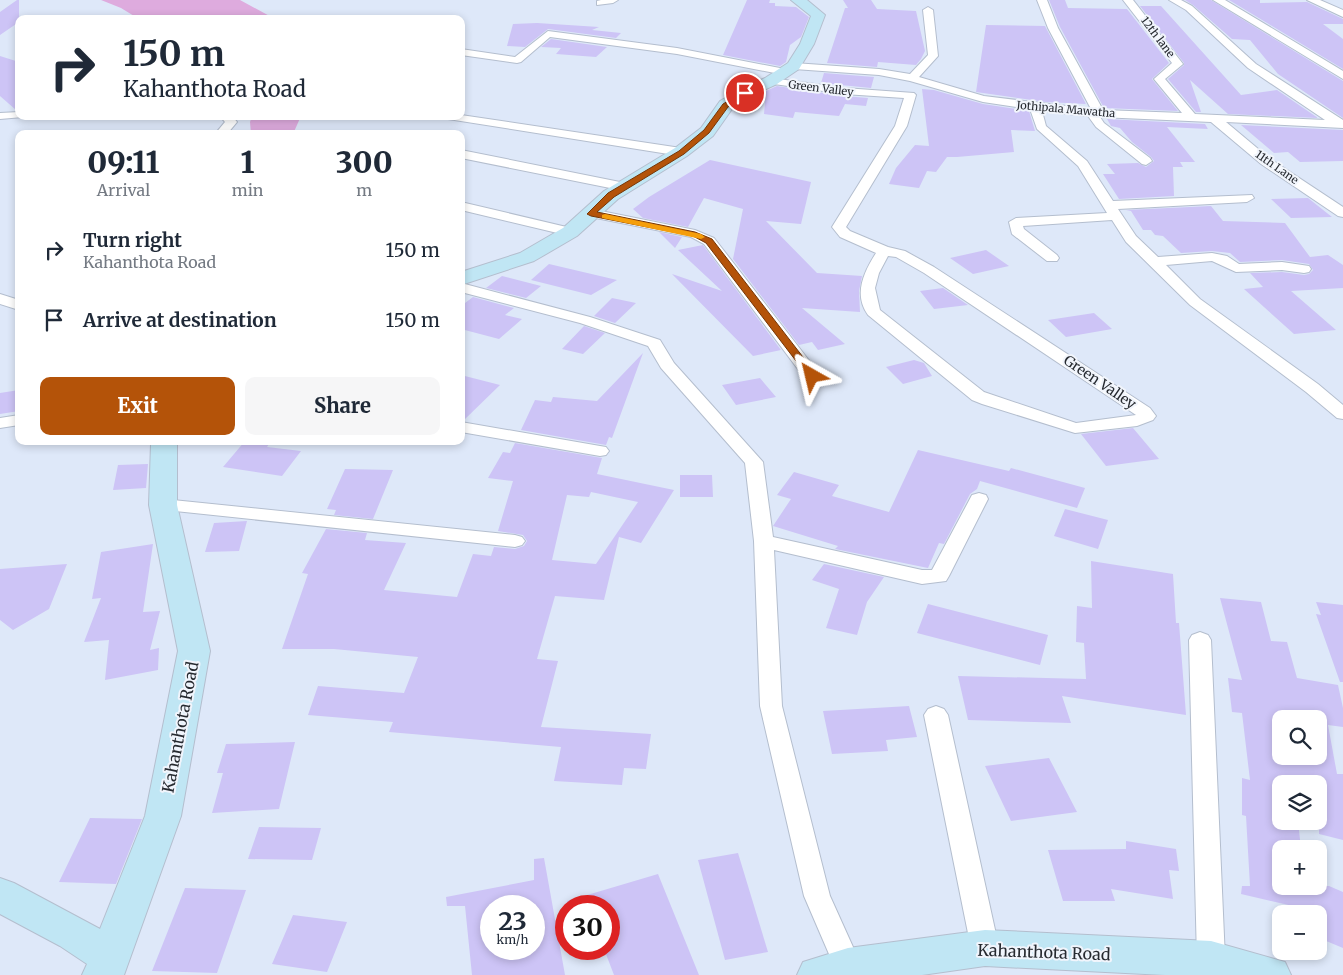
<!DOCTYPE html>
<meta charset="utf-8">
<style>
:root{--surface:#fff;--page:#f6f6f7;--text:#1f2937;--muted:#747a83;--accent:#b45309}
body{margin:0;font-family:Merriweather,serif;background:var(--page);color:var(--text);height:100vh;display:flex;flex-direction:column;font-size:19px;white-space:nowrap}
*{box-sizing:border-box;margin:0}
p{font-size:16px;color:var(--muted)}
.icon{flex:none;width:28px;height:28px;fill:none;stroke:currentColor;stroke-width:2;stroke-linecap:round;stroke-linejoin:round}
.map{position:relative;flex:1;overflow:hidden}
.sheet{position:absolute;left:15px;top:130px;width:450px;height:315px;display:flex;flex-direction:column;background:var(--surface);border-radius:10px;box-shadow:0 2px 8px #0003}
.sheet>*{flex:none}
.guide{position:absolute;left:15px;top:15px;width:450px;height:105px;border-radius:10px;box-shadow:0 2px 8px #0003;background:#fff;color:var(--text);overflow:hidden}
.fabs{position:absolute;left:1272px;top:710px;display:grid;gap:10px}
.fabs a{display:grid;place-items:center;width:55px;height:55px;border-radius:10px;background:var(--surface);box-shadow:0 2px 8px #0003;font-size:25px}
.speed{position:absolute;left:480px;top:895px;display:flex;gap:10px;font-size:25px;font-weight:700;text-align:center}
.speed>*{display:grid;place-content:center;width:65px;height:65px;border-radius:50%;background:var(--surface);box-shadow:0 2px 8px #0003;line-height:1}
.speed small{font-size:12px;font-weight:400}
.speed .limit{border:8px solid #d22;background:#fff;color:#111}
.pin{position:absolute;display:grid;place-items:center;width:42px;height:42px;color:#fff;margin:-21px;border:2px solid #fff;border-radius:50%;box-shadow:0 1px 5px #0007}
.me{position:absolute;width:55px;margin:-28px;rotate:323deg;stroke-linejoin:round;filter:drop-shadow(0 0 4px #0008)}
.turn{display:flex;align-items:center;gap:18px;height:105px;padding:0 25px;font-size:22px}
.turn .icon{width:65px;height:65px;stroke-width:2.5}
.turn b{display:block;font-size:35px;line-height:42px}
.eta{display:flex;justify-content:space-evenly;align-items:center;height:85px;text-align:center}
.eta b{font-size:30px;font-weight:800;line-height:35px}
.button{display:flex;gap:10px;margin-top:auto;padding:10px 25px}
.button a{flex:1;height:58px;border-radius:10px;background:var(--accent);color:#fff;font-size:20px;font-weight:800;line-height:58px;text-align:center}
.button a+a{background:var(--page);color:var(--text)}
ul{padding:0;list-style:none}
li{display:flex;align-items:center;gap:15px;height:70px;padding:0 25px}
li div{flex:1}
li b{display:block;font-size:19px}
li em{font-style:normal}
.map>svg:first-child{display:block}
.green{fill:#deabde}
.building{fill:#cdc4f6;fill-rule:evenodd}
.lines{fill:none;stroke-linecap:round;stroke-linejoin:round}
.street-casing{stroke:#b4bece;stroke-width:2}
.secondary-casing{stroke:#b4bece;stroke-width:2}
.street{fill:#fff;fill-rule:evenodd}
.secondary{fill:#c0e6f4;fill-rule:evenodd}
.route{fill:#b45309;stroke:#753606}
.slow{fill:#f59e0b}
.labels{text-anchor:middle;stroke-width:4;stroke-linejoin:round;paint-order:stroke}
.far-street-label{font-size:11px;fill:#262a30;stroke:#f1f5fc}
.street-label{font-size:14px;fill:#262a30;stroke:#f1f5fc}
.near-street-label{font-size:16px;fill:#262a30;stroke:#f1f5fc}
</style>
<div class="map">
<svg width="1343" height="975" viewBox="0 0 1343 975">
<rect width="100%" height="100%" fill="#dee8f9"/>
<path class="green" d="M101,0h139l35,19h-136l-18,-11z
M252,116h49l-8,18h-42l-1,-12z"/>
<path class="building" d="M17,0h2v22l-19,13v-23z
M747,0h23l-1,3h6v3l21,1 13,10 -8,20 -11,8 -4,17 -6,4 -57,-11z
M843,0h28l6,9 39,2 9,40 -4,8 -5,6 -38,-3 -1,5 -50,-4 18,-55h3z
M1049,0h16l3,8 59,1 42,54 -17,16 26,32 -74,-3 -44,-81z
M1185,0h26l132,81v37l-65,-44 -28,-34 -18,-1 -39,-34z
M1229,0h31v3l47,-1 36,17v5h-20l20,15v30z
M1140,6h21l80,89 36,-5 41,28 -90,-4 -38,-34 11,32h-5l-28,-33 16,-14v-2z
M537,23l62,4 -7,3 29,3 -5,5 -68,-9 -23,18 -18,-1 6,-22z
M986,25l59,1 41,78 -40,-2 -70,-10z
M551,39l56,8 -11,10 -40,-3 5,-6 -20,-1z
M0,56l19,6v48h-3l-16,-14z
M824,73l50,4 -3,11 -50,-5z
M777,86l67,10 24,2 -2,8 -21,-2 -6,12 -44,-4 -2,6 -29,-4 2,-23z
M922,89l12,1 49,14 46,7 6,20 -24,-1 3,22 -57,5h-10l-11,15 -9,-1 -8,17 -30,-4 7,-16 19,-23 14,1z
M1107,119l98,5 3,5 -41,-2 28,35h-15l3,5h-10l1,29 -55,3 -16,-25h12l-8,-10 31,-1 8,4 8,-6 -3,-4 -19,-15 -12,-14 -9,-2z
M1241,125l102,5v31l-43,1 -12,-10 -14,1z
M710,160l101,22 -10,42 -35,-3 51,52 45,3 -3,15 1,21 -58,-4 43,36 -27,6 -6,-8 -13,3 -66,-86 10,-50 -39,-11 -16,29 -45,-9 -10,-9 16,-12z
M1308,198l24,19 -41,1 -20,-19z
M1211,206l12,15 62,2 25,34 18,-2 15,10v23l-52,3 45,39 -42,4 -50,-45 19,-2 -13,-14 32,-1 22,3 5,-1 4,-4 -4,-6 -27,-4 -42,2 -10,-9 -18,-2 -31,2 -18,-17 -8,-1 -4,-5h-8l-12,-19 -5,-1z
M659,232l23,5 -7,11z
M703,245l78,105 -28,6 -81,-82 50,17 -44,-41z
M986,250l23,16 -36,8 -23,-16z
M549,264l68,16 -26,15 -60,-15z
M502,276l39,10 -15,12 -40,-10z
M943,288l25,17 -34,4 -14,-18z
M473,297l41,11 -9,7 17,4 -23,20 -38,-10v-23z
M612,298l24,5 -21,20 -21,-7z
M1094,313l18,16 -46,8 -18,-17z
M584,326l21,7 -22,21 -21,-5z
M643,353l-31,85 -3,-1 -3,8 -85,-15 14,-30 16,2 2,-5 44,4z
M914,360l10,3 8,13 -29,8 -17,-17z
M461,375l39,10 -37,36 -2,-1z
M760,378l16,19 -40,8 -14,-20z
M19,390v21l-19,3v-21z
M1133,428l26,31 -53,7 -25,-32z
M245,441h26l-4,6 34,4 -19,25 -59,-9z
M515,443l87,15 -5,16 77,16 -33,53 -22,-6 -15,63 -49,-4 -18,63 21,2 -17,66 110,7 -5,35 -22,-1 -2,17 -68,-4 7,-34 -172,-15 4,-10 -85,-7 10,-29 86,7 14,-36 -84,-8h-52l26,-75 -6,-1 24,-44 41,4 -2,7 41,3 -22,47 73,7 16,-43 18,2 3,-9 21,2 9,-3 3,-5 -4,-6 -25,-4 15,-50 -25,-3 15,-26 7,1zM591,492l47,10 -42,62 -44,-4 15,-65 22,2z
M918,450l91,21 2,-3 74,20 -8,20 -97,-27 -3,8 -7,5 -26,50 -5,-1 -11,25 -93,-19 3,-3 -65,-20 18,-27 -14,-4 17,-23 45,13 -7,11 57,16z
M148,464l-2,24 -33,2 5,-25z
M345,469l48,1 -20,49 -39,-4 2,-5 -9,-1z
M680,475h32l1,22h-33z
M1065,509l43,11 -10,29 -44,-13z
M247,521l-8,30 -34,1 9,-29z
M153,544l-10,68 17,-1 -10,39 9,-2 -1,22 -53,10 4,-40 -25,2 17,-44 -9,1 9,-47z
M1091,561l82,13 3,49h3l7,92 -124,-19 9,27 -103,-3 -10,-44 128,3 -2,-36 -8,-1 1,-36 15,2z
M67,564l-18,45 -36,21 -13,-10v-51z
M824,564l60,13 -17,25 -10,33 -31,-7 13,-39 -27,-9z
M1220,598l41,4 10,39 16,1 10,36 41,7 5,23v19l-15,-2 9,49h6v66l-24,-6v-50h-38v37h17l3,28h-20v37h48l14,6v56l-24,-10v-26l-78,-18 1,-8h8l-4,-70 -4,-1v-37l8,2 -8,-67 -10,-1 -4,-34 14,2zM1281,719h38v37h-38z
M1316,602l27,3v77h-3l-24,-68 5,1z
M928,604l120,31 -8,30 -123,-32z
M909,706l8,31 -31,3 2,11 -56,3 -9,-43z
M295,742l-16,67 -67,4 11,-40h-6l9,-29z
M1049,758l28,54 -66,9 -26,-55z
M90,818l52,1 -26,65 -57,-2z
M259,827l62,1 -9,32 -64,-1z
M1126,841l50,8 3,22 -10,-1 4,29 -62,-10 4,12h-52l-15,-51 78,-1z
M738,853l30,99 -43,8 -27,-100z
M544,858l21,117h-93l-7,-69h-18l-1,-9 88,-17v-21zM491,906h43v43h-43z
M658,874l41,101h-85l-10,-26h5v-43h-41l-1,-5z
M185,888l61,2 -29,83 -65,-2z
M293,915l54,7 -20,50 -55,-8z"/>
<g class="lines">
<g class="street-casing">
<path id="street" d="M601,0h17l-5,3 -16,2v-4z
M1037,0h10l11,28 45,82 79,3 -28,-34 18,-16 -49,-63h10l50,64 -18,15 30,35 130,6 -77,-52 -62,-58 -17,-10h12l11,6 64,58 87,56v8l-117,-6 43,36 74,49v10l-5,-1 -77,-52 -50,-42 -111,-5 4,6 46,35 2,3 -6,4 -4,-1 -46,-37 -8,-11 -46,-5 4,15 41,35 26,40 139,-6 2,3 -7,4 -129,7 18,27 22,21 54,-4 15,3 12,8 43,-2 27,4 2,3 -2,3 -5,1 -22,-3 -46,2 -24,-11 -46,4 34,34 118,85 25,21v14l-6,-1 -31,-26 -116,-87 -64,-63 -14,-22 -89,6 1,3 33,26 2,3 -2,3h-10l-35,-27 -3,-12 7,-4 91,-5 -29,-47 -41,-37 -7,-20 -47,-7 -73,-21 -31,-6 -85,-6 -5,-3 5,-3 85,6 31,5 18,-19 -5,-45 5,-3 5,3 5,46 -19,21 65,19 107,13 -43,-81z
M1213,0h12l118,71v8z
M1307,0h13l23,10v7z
M548,31l129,17 108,21 5,3 -5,3 -108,-21 -127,-17 -29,25 -4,1 -56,-8v-6l54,8z
M771,78l73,10 70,5 2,2 -9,31 -61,101 4,4 38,16 17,4 29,16 216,141 6,8 -3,4 -16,6 -62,7 -93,-29 -10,-4 -104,-85c-15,-21 -4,-43 8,-62l-36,-16 -8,-10 63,-101 9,-28 -60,-4 -77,-11 -1,-2zM888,256l8,1 28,16 212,142 -60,8 -92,-31 -104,-82 -5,-22 4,-15z
M19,112v4l4,1 -23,2v-6z
M461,115l220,33 6,4 -6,4 -233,-37 -6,-3h19z
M220,116h12l5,6 -10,12h-12l10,-12z
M461,150l164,33 6,4 -6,4 -164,-33z
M461,202l114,27 2,3 -7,4 -109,-26z
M591,209l104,21 19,8 104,134 2,4 -2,4h-12l-102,-136 -13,-7 -105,-21 -2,-3 2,-3z
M461,283l129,34 70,23 14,23 89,99 10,75 149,33h10l40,-75 7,-2 7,2 2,4 -39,77 -3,5 -24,3 -148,-34 8,156 48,190 32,71 -4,8h-20l-34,-79 -44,-190 -6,-165 -9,-78 -84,-95 -13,-22 -68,-23 -119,-31z
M0,294l19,6v10l-19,-6z
M19,415v10l-19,3v-10z
M461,422l139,24 6,1 3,4 -3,4 -6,1 -139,-24z
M163,499l352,36 7,2 3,4 -3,4 -7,2 -359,-38 -3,-4 3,-4z
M1200,632l8,3 3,5 14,319 -4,9 -10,3 -10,-3 -4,-9 -8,-319 3,-5z
M936,706l8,3 4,6 51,233 -4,9 -10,3 -10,-3 -4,-9 -47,-233 4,-6z"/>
</g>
<g class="secondary-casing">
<path id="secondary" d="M791,0h16l18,15 -11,29 -15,25 -22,15 -26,12 -19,13 -19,27 -26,20 -69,43 -41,37 -43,25 -73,24v-13l59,-19 43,-25 41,-37 71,-43 26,-20 19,-27 19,-11 26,-12 23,-15 12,-19 11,-28z
M153,441h26l-2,3v61l33,146 -29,165 -57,159h-42l5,-11 -27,-18 -60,-32v-36l14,5 86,46 45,-113 33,-165 -29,-146 2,-61z
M985,930l226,11 74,21 6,13h-126l-180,-9 -63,9h-125l6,-13 45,-14z"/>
</g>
<use href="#street" class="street"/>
<use href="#secondary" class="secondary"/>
</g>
<path class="route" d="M743,92l5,1 -20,14 -19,26 -25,21 -70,43 -17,15 98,20 17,7 104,135v4h-7l-103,-135 -13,-7 -102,-20 -4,-2 21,-21 71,-42 25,-21 19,-26z"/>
<path class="slow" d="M605,214l96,20 4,3 -4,2 -99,-21v-3z"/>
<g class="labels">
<g class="far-street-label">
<text transform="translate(1158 37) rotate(53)" y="4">12th lane</text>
<text transform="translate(821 88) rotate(7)" y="4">Green Valley</text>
<text transform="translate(1066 109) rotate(5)" y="4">Jothipala Mawatha</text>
<text transform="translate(1277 167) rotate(35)" y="4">11th Lane</text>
</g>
<g class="street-label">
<text transform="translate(1100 382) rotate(34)" y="5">Green Valley</text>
</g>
<g class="near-street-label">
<text transform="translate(180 727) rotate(-79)" y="6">Kahanthota Road</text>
<text transform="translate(1044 952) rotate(2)" y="6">Kahanthota Road</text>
</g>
</g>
</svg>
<div class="fabs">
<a><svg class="icon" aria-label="search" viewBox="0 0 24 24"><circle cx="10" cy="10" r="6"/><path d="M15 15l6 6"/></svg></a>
<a><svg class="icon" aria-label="layers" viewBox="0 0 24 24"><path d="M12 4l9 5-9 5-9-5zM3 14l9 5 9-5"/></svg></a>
<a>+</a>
<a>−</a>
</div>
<div class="speed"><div>23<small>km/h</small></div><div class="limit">30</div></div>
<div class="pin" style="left:745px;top:93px;background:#d93025"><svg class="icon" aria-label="arrive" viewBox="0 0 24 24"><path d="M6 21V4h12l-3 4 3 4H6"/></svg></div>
<svg class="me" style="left:812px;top:376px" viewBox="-20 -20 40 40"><path d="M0-17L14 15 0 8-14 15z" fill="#b45309" stroke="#fff" stroke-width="4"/></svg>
<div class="guide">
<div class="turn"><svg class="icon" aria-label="right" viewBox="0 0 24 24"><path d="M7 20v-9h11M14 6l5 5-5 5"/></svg><div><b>150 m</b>Kahanthota Road</div></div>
</div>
<section class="sheet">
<div class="eta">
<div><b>09:11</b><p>Arrival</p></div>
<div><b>1</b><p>min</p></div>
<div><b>300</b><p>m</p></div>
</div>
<ul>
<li><svg class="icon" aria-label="right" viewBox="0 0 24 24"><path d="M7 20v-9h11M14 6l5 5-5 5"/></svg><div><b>Turn right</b><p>Kahanthota Road</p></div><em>150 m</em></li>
<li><svg class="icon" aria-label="arrive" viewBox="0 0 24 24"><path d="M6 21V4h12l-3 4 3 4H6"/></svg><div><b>Arrive at destination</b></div><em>150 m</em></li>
</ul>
<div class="button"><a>Exit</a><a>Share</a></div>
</section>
</div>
